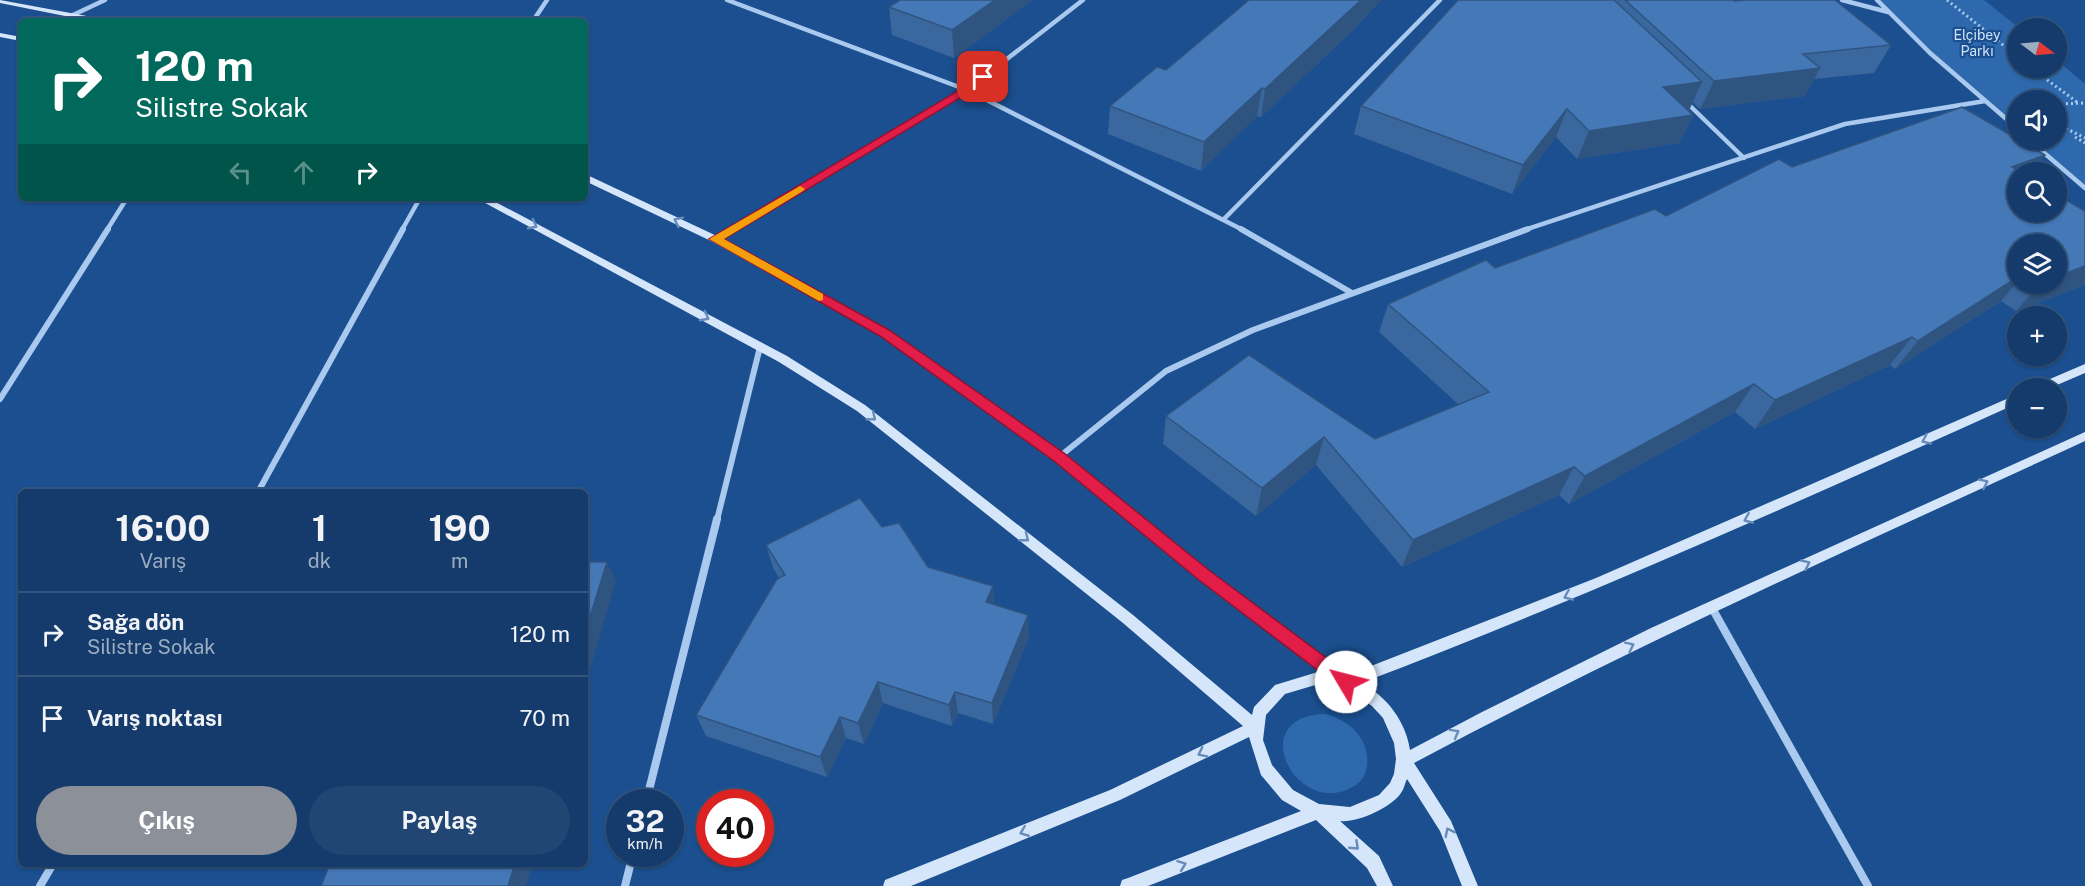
<!DOCTYPE html>
<html lang="tr">
<meta charset="utf-8">
<style>
:root{--surface:#143b6b;--page:#214673;--text:#f1f3f6;--muted:#9dadc1;--line:#33557e;--accent:#8c9099}
body{margin:0;font-family:"Public Sans",sans-serif;background:var(--page);color:var(--text);height:100vh;display:flex;flex-direction:column;font-size:22px;white-space:nowrap}
*{box-sizing:border-box;margin:0}
p{font-size:20px;color:var(--muted)}
.icon{flex:none;width:33px;height:33px;fill:none;stroke:currentColor;stroke-width:2;stroke-linecap:round;stroke-linejoin:round}
.map{position:relative;flex:1;overflow:hidden}
.sheet{position:absolute;left:18px;top:489px;width:570px;height:378px;display:flex;flex-direction:column;background:var(--surface);border-radius:9px;box-shadow:0 2px 4px #0004,0 0 0 2px var(--line)}
.sheet>*{flex:none}
.banner{position:absolute;left:18px;top:18px;width:570px;height:183px;border-radius:9px;box-shadow:0 2px 4px #0004,0 0 0 2px var(--line);background:#00695c;color:#fff;overflow:hidden}
.needle{width:39px;rotate:106deg}
.tools{position:absolute;left:2007px;top:18px;display:grid;gap:12px}
.tools a{display:grid;place-items:center;width:60px;height:60px;border-radius:50%;background:var(--surface);box-shadow:0 2px 4px #0004,0 0 0 2px var(--line);font-size:30px}
.speed{position:absolute;left:606px;top:789px;display:flex;gap:12px;font-size:30px;font-weight:700;text-align:center}
.speed>*{display:grid;place-content:center;width:78px;height:78px;border-radius:50%;background:var(--surface);box-shadow:0 2px 4px #0004,0 0 0 2px var(--line);line-height:1}
.speed small{font-size:15px;font-weight:400}
.speed .limit{border:9px solid #d22;background:#fff;color:#111}
.pin{position:absolute;display:grid;place-items:center;width:51px;height:51px;color:#fff;margin:-26px;border-radius:12px;box-shadow:0 3px 9px #0006}
.me{position:absolute;width:66px;margin:-33px;rotate:307deg;stroke-linejoin:round;filter:drop-shadow(0 0 4px #0008)}
.turn{display:flex;align-items:center;gap:21px;height:126px;padding:0 18px;font-size:27px}
.turn .icon{width:78px;height:78px;stroke-width:2.5}
.turn b{display:block;font-size:42px;line-height:51px}
.lanes{display:flex;align-items:center;height:57px;padding:0 18px;background:#0003;justify-content:center;gap:30px;direction:ltr}
.lanes .off{opacity:.35}
.eta{display:flex;justify-content:space-evenly;align-items:center;height:102px;text-align:center}
.eta b{font-size:36px;font-weight:700;line-height:42px}
.button{display:flex;gap:12px;margin-top:auto;padding:12px 18px}
.button a{flex:1;height:69px;border-radius:36px;background:var(--accent);color:#fff;font-size:24px;font-weight:700;line-height:69px;text-align:center}
.button a+a{background:var(--page);color:var(--text)}
ul{padding:0;list-style:none}
li{display:flex;align-items:center;gap:18px;height:84px;padding:0 18px;border-top:2px solid var(--line)}
li div{flex:1}
li b{display:block;font-size:22px}
li em{font-style:normal}
.map>svg:first-child{display:block}
.green{fill:#2e69ad}
.lines{fill:none;stroke-linecap:round;stroke-linejoin:round}
.path{stroke:#a9c9ee;stroke-width:3;stroke-dasharray:2 3;stroke-linecap:butt}
.street-far2{stroke:#a9c9ee;stroke-width:4.5}
.street-far1{stroke:#a9c9ee;stroke-width:6}
.street{stroke:#a9c9ee;stroke-width:8}
.secondary{fill:#d6e6fa;fill-rule:evenodd}
.wall{fill:#3a679d;fill-rule:evenodd}
.shaded-wall{fill:#305480}
.building{fill:#4478b7;stroke:#305480;stroke-width:1.5}
.oneway{stroke:#668bba}
.route{fill:#e11d48;stroke:#92132f;stroke-width:1.5}
.slow{fill:#f59e0b}
.labels{text-anchor:middle;stroke-width:4.5;stroke-linejoin:round;paint-order:stroke}
.far-park-label{font-size:14px;fill:#cfe3fa;stroke:#1b4f8f}
</style>
<div class="map">
<svg width="2085" height="886" viewBox="0 0 2085 886">
<rect width="100%" height="100%" fill="#1b4f8f"/>
<path class="green" d="M1877,0h107l35,28 -1,40h38l1,-8 28,24v104l-56,-48h27v-40h-38l-1,29 -87,-76z
M1325,714c24,6 45,24 42,52 -1,7 -5,15 -11,19 -58,38 -114,-69 -31,-71z"/>
<g class="lines">
<path class="path" d="M1947,0l71,57
M2031,68l46,34
M2056,104l29,-1
M2057,124l28,14
M2075,137l10,6"/>
<path class="street-far2" d="M727,0l240,90 276,140
M1842,0l46,12
M1877,0l53,53 88,76
M73,15l32,-15
M533,21l14,-21
M1685,101l59,57
M2029,140l56,48
M1224,219l216,-219
M107,230l20,-32
M402,230l18,-32
M730,230l237,-140 116,-90
M1524,230l321,-106 140,-23"/>
<path class="street-far1" d="M1241,229l111,64
M715,239l17,-10
M0,399l108,-170
M1059,457l107,-86 87,-41 275,-101
M258,492l145,-263
M717,520l43,-173"/>
<path class="street" d="M1712,608l156,278
M646,802l71,-283
M40,886l13,-22
M625,886l8,-32"/>
<path class="secondary" d="M0,0l103,19 4,2h-17l-90,-18z
M0,33l21,4v4l-21,-4z
M585,174l134,63 170,93 174,124 146,118 139,103 248,-97 422,-184v9c-217,98 -434,195 -657,280 26,13 45,39 49,67l72,-38 169,-84 434,-196v9c-226,104 -452,205 -671,322l37,58 27,65h-16l-22,-55 -33,-52c-2,4 -3,10 -6,14 -10,15 -44,30 -61,28l39,35 14,30h-16l-10,-18 -51,-48 -168,66h-28l2,-6 6,-2 173,-67 -19,-11 -21,-25 -12,-38 -129,63 -209,86h-28l2,-6 225,-90 133,-64 -120,-103 -266,-212 -78,-49 -303,-164h12l299,158 78,49 268,210 119,100 2,-8 21,-22 46,-14 -122,-91 -144,-120 -174,-124 -170,-95 -126,-60zM1322,683l28,8 22,15 11,12 11,25 2,16 -2,15 -4,9 -11,12 -29,12 -31,-3 -26,-14 -21,-25 -9,-25 3,-25 19,-21z
M2085,364v9l-35,15h-16l2,-3z"/>
</g>
<path class="wall" d="M900,0h132l-78,58 -62,-23 -3,-28z
M1249,0h132l-29,31 -91,86 -4,-1 -56,55 -93,-37 2,-28 56,-36z
M1458,0h275l1,1 157,44 -17,28 -60,6 -9,17 -105,13 -7,-7 -4,8 4,5 -14,28 -102,16 -21,-22 -44,57 -158,-60 7,-28z
M1792,167l226,5 67,39v74l-69,26 -15,-10 -106,68 -5,-4 -135,64 -20,-17 -166,92 -10,-9 -157,72 -86,-102 -60,51 -93,-72 3,-28 209,23 84,-34 -80,-73 9,-28 107,-36 171,-52zM2018,244l38,40h-38z
M882,527l46,40 65,19 1,19 35,32 -36,87 -35,-11 -6,13 -69,-23 -19,41 -18,-6 -19,39 -121,-41 -10,-21 83,-137 -6,-10 -7,-23z"/>
<path class="shaded-wall" d="M995,0h37l-78,58 -2,-28z
M1361,0h20l-29,31 -91,86 4,-28z
M1820,68l-15,28 -105,13 14,-28z
M1702,82l-13,28 -26,-23z
M1262,88l-5,28 -56,55 3,-29z
M1567,109l-11,28 -44,57 11,-29z
M1693,115l-14,28 -102,16 12,-28z
M2045,155l-14,17h-13l-6,-5z
M2085,266v19l-69,26 24,-27h16v-7z
M2018,277v4l-17,20 -106,68 23,-28z
M1912,337l-22,28 -135,64 20,-29z
M1754,384l-19,28 -166,92 16,-28z
M1324,437l-8,28 -60,51 6,-28z
M1574,467l-15,28 -157,72 11,-27z
M607,562l9,19 -31,106v-54z
M993,586l1,22 -8,-6z
M1028,615l1,22 -36,87 -1,-21z
M878,682l5,21 -19,41 -6,-21z
M955,692l3,21 -6,13 -3,-21z
M840,717l6,21 -19,39 -7,-20z
M515,864h18l-7,22h-18z"/>
<path class="building" d="M900,0h95l-43,30 -63,-23z
M1249,0h112l-96,89 -3,-1 -58,54 -94,-36 47,-39 9,3z
M1458,0h156l88,82 -39,5 30,28 -104,16 -22,-22 -44,56 -162,-59z
M1625,0h108l1,1 13,-1h88l56,45 -88,9 17,14 -106,13z
M1962,107l83,48 -33,12 9,5h-3v40h38v-18l29,17v55l-29,11v-33h-38v33l-100,64 -6,-4 -137,63 -21,-16 -169,92 -11,-9 -161,73 -89,-103 -62,51 -96,-72 83,-61 126,84 114,-47 -101,-88 98,-44 9,8 160,-59 11,7 113,-57 13,8z
M860,498l22,29 17,-4 29,44 65,19 -7,16 42,13 -36,88 -37,-11 -6,13 -71,-23 -20,41 -18,-6 -20,40 -124,-42 81,-136 8,-4 -19,-30z
M585,562h22l-22,71z
M330,864h185l-7,22h-187z"/>
<defs><path id="oneway-chevron" d="M-2-3.5L2.5 0L-2 3.5" fill="none" stroke-width="1.6" stroke-linecap="round" stroke-linejoin="round" transform="scale(1.5)"/></defs>
<g class="oneway">
<use href="#oneway-chevron" transform="translate(678 221) rotate(-154)"/>
<use href="#oneway-chevron" transform="translate(533 225) rotate(28)"/>
<use href="#oneway-chevron" transform="translate(705 317) rotate(28)"/>
<use href="#oneway-chevron" transform="translate(872 417) rotate(39)"/>
<use href="#oneway-chevron" transform="translate(1926 440) rotate(156)"/>
<use href="#oneway-chevron" transform="translate(1984 483) rotate(-25)"/>
<use href="#oneway-chevron" transform="translate(1748 519) rotate(157)"/>
<use href="#oneway-chevron" transform="translate(1025 538) rotate(38)"/>
<use href="#oneway-chevron" transform="translate(1806 564) rotate(-25)"/>
<use href="#oneway-chevron" transform="translate(1568 596) rotate(157)"/>
<use href="#oneway-chevron" transform="translate(1630 646) rotate(-26)"/>
<use href="#oneway-chevron" transform="translate(1455 733) rotate(-29)"/>
<use href="#oneway-chevron" transform="translate(1202 753) rotate(154)"/>
<use href="#oneway-chevron" transform="translate(1024 832) rotate(158)"/>
<use href="#oneway-chevron" transform="translate(1449 832) rotate(-117)"/>
<use href="#oneway-chevron" transform="translate(1355 846) rotate(43)"/>
<use href="#oneway-chevron" transform="translate(1182 865) rotate(-21)"/>
</g>
<path class="route" d="M980,75l8,2 -18,15 -246,147 165,91 175,123 146,118 142,106 2,5 -2,6 -6,2 -5,-2 -142,-108 -145,-119 -174,-125 -171,-97 254,-151z"/>
<path class="slow" d="M800,186l5,3 -2,2 -79,48 99,55v6l-4,1 -110,-62z"/>
<g class="labels">
<g class="far-park-label">
<text x="1977" y="40">Elçibey<tspan x="1977" dy="16">Parkı</tspan></text>
</g>
</g>
</svg>
<div class="tools">
<a><svg class="needle" viewBox="-14 -14 28 28"><path d="M0-13l5 13h-10z" fill="#e53935"/><path d="M0 13l5-13h-10z" fill="#9dadc1"/></svg></a>
<a><svg class="icon" aria-label="sound" viewBox="0 0 24 24"><path d="M4 9h4l5-4v14l-5-4H4zM17 9q2 3 0 6"/></svg></a>
<a><svg class="icon" aria-label="search" viewBox="0 0 24 24"><circle cx="10" cy="10" r="6"/><path d="M15 15l6 6"/></svg></a>
<a><svg class="icon" aria-label="layers" viewBox="0 0 24 24"><path d="M12 4l9 5-9 5-9-5zM3 14l9 5 9-5"/></svg></a>
<a>+</a>
<a>−</a>
</div>
<div class="speed"><div>32<small>km/h</small></div><div class="limit">40</div></div>
<div class="pin" style="left:983px;top:77px;background:#d93025"><svg class="icon" aria-label="arrive" viewBox="0 0 24 24"><path d="M6 21V4h12l-3 4 3 4H6"/></svg></div>
<svg class="me" style="left:1346px;top:682px" viewBox="-20 -20 40 40"><circle r="19" fill="#fff"/><path d="M0-13L10 11 0 6-10 11z" fill="#e11d48"/></svg>
<div class="banner">
<div class="turn"><svg class="icon" aria-label="right" viewBox="0 0 24 24"><path d="M7 20v-9h11M14 6l5 5-5 5"/></svg><div><b>120 m</b>Silistre Sokak</div></div>
<div class="lanes"><svg class="icon off" aria-label="left" viewBox="0 0 24 24"><path d="M17 20v-9H6M10 6l-5 5 5 5"/></svg><svg class="icon off" aria-label="ahead" viewBox="0 0 24 24"><path d="M12 20V5M6 11l6-6 6 6"/></svg><svg class="icon" aria-label="right" viewBox="0 0 24 24"><path d="M7 20v-9h11M14 6l5 5-5 5"/></svg></div>
</div>
<section class="sheet">
<div class="eta">
<div><b>16:00</b><p>Varış</p></div>
<div><b>1</b><p>dk</p></div>
<div><b>190</b><p>m</p></div>
</div>
<ul>
<li><svg class="icon" aria-label="right" viewBox="0 0 24 24"><path d="M7 20v-9h11M14 6l5 5-5 5"/></svg><div><b>Sağa dön</b><p>Silistre Sokak</p></div><em>120 m</em></li>
<li><svg class="icon" aria-label="arrive" viewBox="0 0 24 24"><path d="M6 21V4h12l-3 4 3 4H6"/></svg><div><b>Varış noktası</b></div><em>70 m</em></li>
</ul>
<div class="button"><a>Çıkış</a><a>Paylaş</a></div>
</section>
</div>
